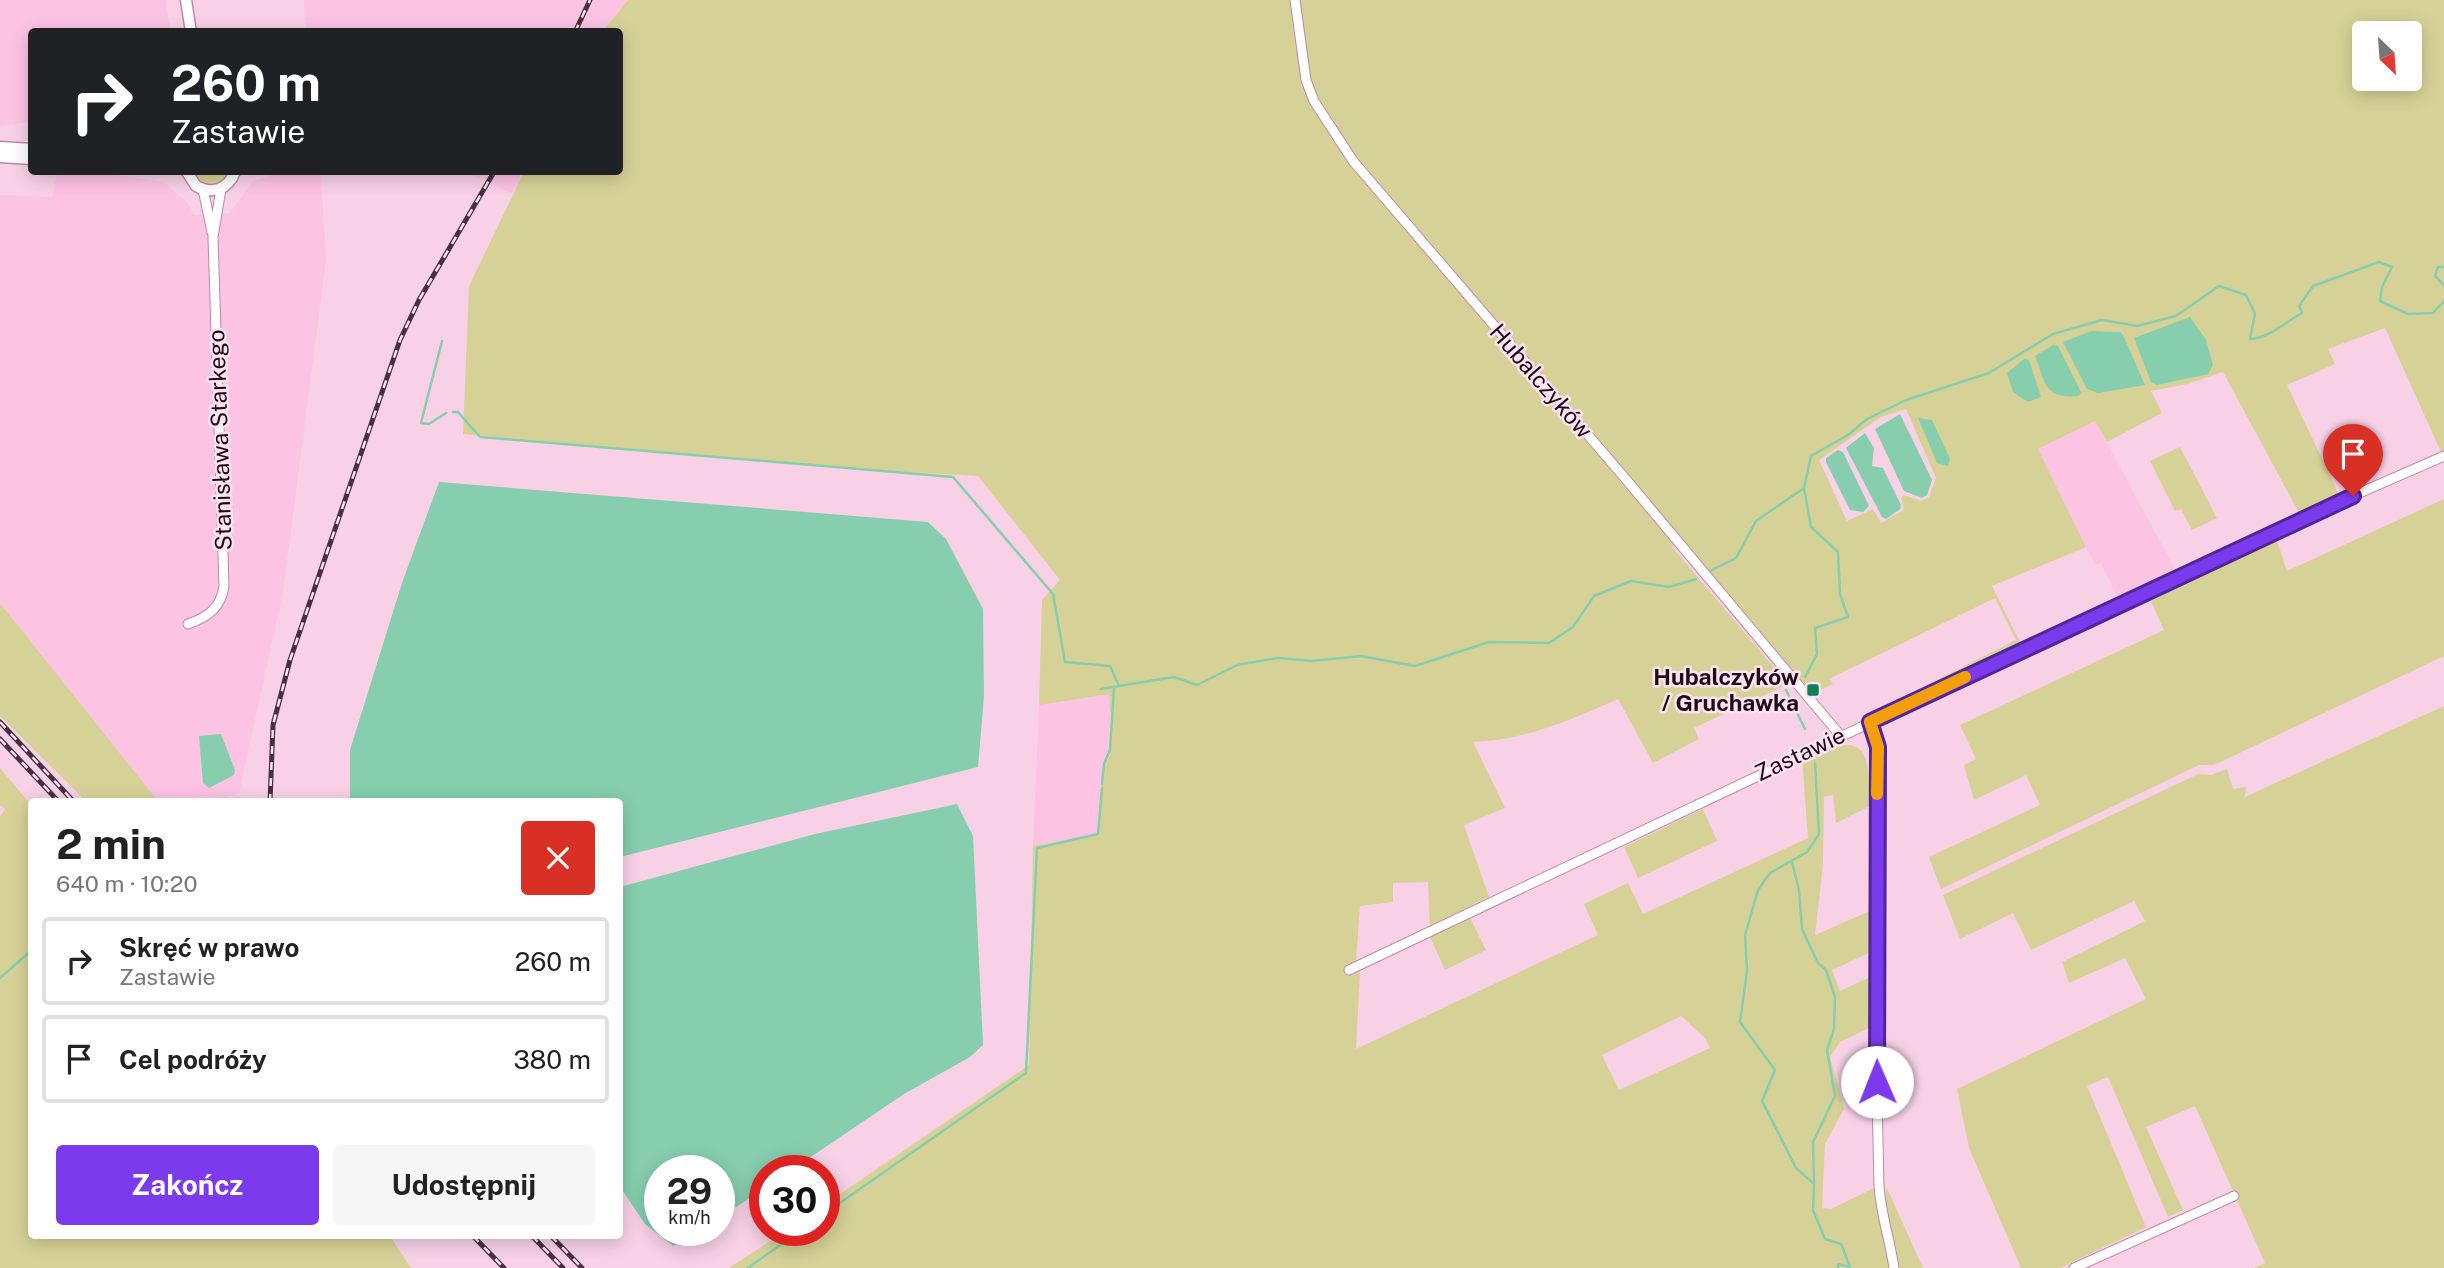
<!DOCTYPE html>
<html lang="pl">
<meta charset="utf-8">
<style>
:root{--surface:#fff;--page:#f6f6f6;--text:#222;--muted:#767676;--line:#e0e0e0;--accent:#7c3aed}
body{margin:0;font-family:"Public Sans",sans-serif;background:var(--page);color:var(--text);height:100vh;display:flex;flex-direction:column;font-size:26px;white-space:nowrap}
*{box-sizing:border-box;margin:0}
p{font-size:23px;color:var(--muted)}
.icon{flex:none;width:38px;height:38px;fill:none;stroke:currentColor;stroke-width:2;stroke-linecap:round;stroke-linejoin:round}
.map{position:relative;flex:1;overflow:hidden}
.drawer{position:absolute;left:28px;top:798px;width:595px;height:441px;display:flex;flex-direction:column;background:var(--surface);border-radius:7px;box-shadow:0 4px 18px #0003}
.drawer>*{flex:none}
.top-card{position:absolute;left:28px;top:28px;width:595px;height:147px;border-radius:7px;box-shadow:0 4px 18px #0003;background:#202124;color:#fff;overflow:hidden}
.needle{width:46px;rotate:155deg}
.tools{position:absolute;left:2352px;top:21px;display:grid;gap:14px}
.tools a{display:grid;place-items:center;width:70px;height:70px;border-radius:7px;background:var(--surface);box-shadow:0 4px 18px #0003;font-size:35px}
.speed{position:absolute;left:644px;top:1155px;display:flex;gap:14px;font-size:35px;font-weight:700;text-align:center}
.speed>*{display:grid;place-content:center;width:91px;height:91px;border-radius:50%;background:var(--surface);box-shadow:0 4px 18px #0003;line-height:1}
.speed small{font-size:18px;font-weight:400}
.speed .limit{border:10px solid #d22;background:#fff;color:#111}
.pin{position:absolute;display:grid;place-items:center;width:60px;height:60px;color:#fff;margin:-72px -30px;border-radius:50% 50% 50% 0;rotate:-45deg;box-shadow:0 0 7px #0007}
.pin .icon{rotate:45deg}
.me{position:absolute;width:77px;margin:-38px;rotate:359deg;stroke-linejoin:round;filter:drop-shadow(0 0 5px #0008)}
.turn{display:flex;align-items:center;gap:24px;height:147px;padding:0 28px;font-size:32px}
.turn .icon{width:91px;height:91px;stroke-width:2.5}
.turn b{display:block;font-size:49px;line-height:60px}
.round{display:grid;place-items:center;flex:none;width:74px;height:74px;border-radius:7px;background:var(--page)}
.overview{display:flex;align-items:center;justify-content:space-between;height:119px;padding:0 28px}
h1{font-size:42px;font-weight:700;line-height:52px}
.primary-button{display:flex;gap:14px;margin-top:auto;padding:14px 28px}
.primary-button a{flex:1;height:80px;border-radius:7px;background:var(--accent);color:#fff;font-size:28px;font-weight:700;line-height:80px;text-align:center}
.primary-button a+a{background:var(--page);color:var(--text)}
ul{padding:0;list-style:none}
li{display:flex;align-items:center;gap:21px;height:88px;margin:0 14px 10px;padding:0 14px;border:4px solid var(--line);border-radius:7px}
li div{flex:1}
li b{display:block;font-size:26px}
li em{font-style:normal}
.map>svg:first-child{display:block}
.built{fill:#fdc3e3}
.green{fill:#d6d297;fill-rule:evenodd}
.water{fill:#86ceae}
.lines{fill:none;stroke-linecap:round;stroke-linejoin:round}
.stream{stroke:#86ceae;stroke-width:2.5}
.minor-casing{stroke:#c386a9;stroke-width:11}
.tertiary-casing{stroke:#c386a9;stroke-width:13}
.minor{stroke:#fff;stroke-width:9}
.tertiary{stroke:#fff;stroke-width:10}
.rail-casing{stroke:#49303f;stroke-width:5}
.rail{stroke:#fde2f1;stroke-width:2.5;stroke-dasharray:8;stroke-linecap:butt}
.route-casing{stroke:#51269a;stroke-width:18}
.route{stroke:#7c3aed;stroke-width:12}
.slow{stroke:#f59e0b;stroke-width:12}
.poi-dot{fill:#117f5b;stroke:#fde2f1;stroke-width:2.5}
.labels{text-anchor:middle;stroke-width:5;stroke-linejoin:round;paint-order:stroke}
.street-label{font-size:23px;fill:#200a18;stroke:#fde2f1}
.poi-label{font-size:23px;font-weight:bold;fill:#200a18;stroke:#fde2f1;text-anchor:end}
</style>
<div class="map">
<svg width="2444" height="1268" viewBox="0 0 2444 1268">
<rect width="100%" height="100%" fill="#f8d1e6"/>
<path class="built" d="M0,0h166l4,31 -138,1 -1,90 -31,4z
M304,0h324l-25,32 -298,-1z
M281,172l40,1 5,87 -43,332 -44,201 -23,8h-58l-158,-198v-408l52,2 5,-22 46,-2 61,9 24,21 6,12 36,-2 23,-32z
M465,172h58l-10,22z
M2095,421l81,150 -57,28 -18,-36 -6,2 -57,-116z
M1109,693l3,43 -2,19 -8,17 -3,62 -66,12 6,-141z"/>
<path class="green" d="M628,0h1816v451l-3,1 -56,-124 -57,21 7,15 -48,21 53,112 -41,16 -76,-141 -36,12 -36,7 11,22 -55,29 -12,-21 -57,28 48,98 -94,39 30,60 -91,43v-6l85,-43 -21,-42 -166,81 4,5 -21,10 -129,-154 -11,7 116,137 -94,44 5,11 -46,24 -35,-64c-48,21 -92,41 -145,43l32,66 -41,17 25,72 -59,29 -2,-44 -35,1v19l-33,4 -4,55 -7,15 11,-5 -4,78 242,-114 -14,-31 44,-21 15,31 165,-76 -6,-80c61,-26 68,-15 68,48l-34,17 -3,-28 -9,2 -1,68 -8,70 55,-24 1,41 -39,18 8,21 32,-15 -1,51 -31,15 -10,15 14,52 -19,35 -3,64 9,1 45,-22 13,81h-1160l58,-38h37v-25l205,-140 4,-219 66,-12 3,-62 8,-17 2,-19 -3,-42 -70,11 3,-105 18,-20 -82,-104 -105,-6 -410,-36 6,-148 55,-114h96v-140l-17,-1zM2364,33h46v46h-46zM1906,409l30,69 -7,19 -8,4 -17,-6 -3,2 3,13 -23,13 -8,-14 -26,12 -28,-61 62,-43zM1681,1016l24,22 5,10 -91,42 -17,-35z
M192,172h38l-12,13c-14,1 -19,-2 -26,-13z
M2180,447l37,71 -25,12 -11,-21 -6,2 -25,-50z
M2444,499v157l-215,102 -15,7h-15l-258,124 -12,-32 111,-52 -14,-30 -52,25 -10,-35 12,-6 -16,-34 204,-95 -15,-33 126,-62 12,36z
M0,603l158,198h-72l-86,-85z
M2444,706v562h-190l11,-5 -70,-157 -49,21 37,83 -15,7 -60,-140 -21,9 59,141 -86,41h-39l-52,-120 -12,-59 189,-90 -21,-41 -56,25 -7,-21 83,-41 -11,-20 -103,49 -18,-37 -53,26 -17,-44 255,-121 13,1 16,-6 6,20 13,-2 -1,10z
M0,768l31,37 1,431h358l21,32h-411v-451l5,-8 -5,-4z
M1703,809l14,32 -79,37 -14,-31z
M1470,918l16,32 -41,20 -15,-33z
M1886,1186l37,82h-24l-13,-54z"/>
<path class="water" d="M2190,317l16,23 7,25 -5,9 -51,11 -6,-3 -17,-44z
M2091,331l29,1 3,3 22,50 -47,8 -11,-4 -24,-47z
M2053,345l5,1 23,46 -2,4c-35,3 -33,-12 -44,-40z
M2024,359l5,1 12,37 -13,5 -15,-10 -6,-19z
M1900,414l32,66 -5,15 -5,3 -18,-7 -29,-62z
M1918,418l14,2 18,39 -2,7 -11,-3z
M1865,433l9,15 -2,18 11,2 18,37 -1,4 -14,10 -4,-2 -36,-69z
M1838,450l5,2 26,54 -6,6 -13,-2 -24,-48v-4z
M439,482l489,40 18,17 37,70 1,87 -6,71 -358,90v-55l-270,-1v-51l53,-170z
M221,734l14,36 -1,5 -25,13 -6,-5 -4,-47z
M957,804l16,32 10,209 -13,12 -66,37 -114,77h-25v17l-46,30v-47h-59v59h42l-29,16 -28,-22 -25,-37v-300l195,-53z"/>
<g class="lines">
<path class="stream" d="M2444,267h-6l-3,9 9,9
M442,341l-21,82 8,1 17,-11
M453,412h5l22,25 473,40 100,117 12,68 45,4 9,20
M1710,571l26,-13 20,-37 48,-33
M1805,677l12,-23 -2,-26 33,-11 -8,-23 -2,-42 -27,-25 -7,-39 7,-32 37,-21 19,-16 39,-19 83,-27 64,-39 49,-14 35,6 39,-10 43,-30 27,9 9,19 -5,25c19,-1 34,-16 52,-26l-3,-7 14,-20 66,-24 13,5 -10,20 -2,14 28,13 25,-1 11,-12
M1101,689l73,-12 23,8 40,-20 41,-7 34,3 49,-5 54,10 74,-24 60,1 24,-16 21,-31 37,-15 38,6 27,-8
M1786,690l19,39
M1815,763l4,71 -12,18 -37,21 -12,17 -13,45 2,36 -7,51 35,48 -13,31 34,67 18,16 -1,26 12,29 16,5 9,23 -12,-3v4
M1102,784l2,-20 6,-14 4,-62
M1792,862l7,28 3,39 16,34 8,7 9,27 -1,32 -7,21 8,46 -22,46 1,42
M0,978l32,-28
M824,1214l202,-141 11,-225 61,-14 4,-46
M748,1268l53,-38"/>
<g class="minor-casing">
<path id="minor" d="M1295,0l11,80 8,21 39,60 271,316 216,258
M203,189l9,43
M188,624c20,-7 33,-16 36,-38l-11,-349 8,-48
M1870,722l8,25 -3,256 4,183c2,29 11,54 15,82
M1349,970l953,-452 142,-62
M2074,1268l160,-72"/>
</g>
<g class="tertiary-casing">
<path id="tertiary" d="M186,0l5,32
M0,147l32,2
M0,157l32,2
M187,172l9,14c17,9 32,3 39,-14"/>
</g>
<use href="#minor" class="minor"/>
<use href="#tertiary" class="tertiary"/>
<g class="rail-casing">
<path id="rail" d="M575,32l15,-32
M0,722l74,80
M0,739l59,63
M270,802l3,-77 17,-65 110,-320 19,-40 75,-128
M473,1236l31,32
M532,1236l31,32
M551,1236l31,32"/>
</g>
<use href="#rail" class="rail"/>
</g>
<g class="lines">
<g class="route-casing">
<path id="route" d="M1877,1082l1,-335 -8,-25 483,-226"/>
</g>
<use href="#route" class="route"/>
<path class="slow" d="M1877,794l1,-47 -8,-25 95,-45"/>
</g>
<rect class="poi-dot" x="1806" y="683" width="14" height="14" rx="3.5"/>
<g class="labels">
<g class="street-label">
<text transform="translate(1541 381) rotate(49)" y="8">Hubalczyków</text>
<text transform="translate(220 440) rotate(-92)" y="8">Stanisława Starkego</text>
<text transform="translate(1800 754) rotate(-25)" y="8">Zastawie</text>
</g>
<g class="poi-label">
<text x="1799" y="685">Hubalczyków<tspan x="1799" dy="26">/ Gruchawka</tspan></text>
</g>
</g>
</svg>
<div class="tools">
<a><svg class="needle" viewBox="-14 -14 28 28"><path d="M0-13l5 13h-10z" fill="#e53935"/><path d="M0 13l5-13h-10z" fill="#767676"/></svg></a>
</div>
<div class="speed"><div>29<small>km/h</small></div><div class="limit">30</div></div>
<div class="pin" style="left:2353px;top:496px;background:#d93025"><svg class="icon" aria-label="arrive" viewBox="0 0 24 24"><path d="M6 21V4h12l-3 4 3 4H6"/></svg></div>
<svg class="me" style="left:1877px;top:1082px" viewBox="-20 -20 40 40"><circle r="19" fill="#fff"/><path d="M0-13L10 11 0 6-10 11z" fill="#7c3aed"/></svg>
<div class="top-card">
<div class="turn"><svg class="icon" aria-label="right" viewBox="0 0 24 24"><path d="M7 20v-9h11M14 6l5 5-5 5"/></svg><div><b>260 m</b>Zastawie</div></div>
</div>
<section class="drawer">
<div class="overview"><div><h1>2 min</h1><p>640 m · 10:20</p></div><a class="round" style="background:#d93025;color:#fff"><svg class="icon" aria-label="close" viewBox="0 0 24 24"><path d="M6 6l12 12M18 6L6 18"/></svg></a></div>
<ul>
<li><svg class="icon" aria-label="right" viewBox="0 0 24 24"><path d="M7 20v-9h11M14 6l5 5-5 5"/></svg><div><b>Skręć w prawo</b><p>Zastawie</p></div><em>260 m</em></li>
<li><svg class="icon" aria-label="arrive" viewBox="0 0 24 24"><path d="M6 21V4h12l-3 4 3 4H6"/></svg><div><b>Cel podróży</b></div><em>380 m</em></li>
</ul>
<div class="primary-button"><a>Zakończ</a><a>Udostępnij</a></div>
</section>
</div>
